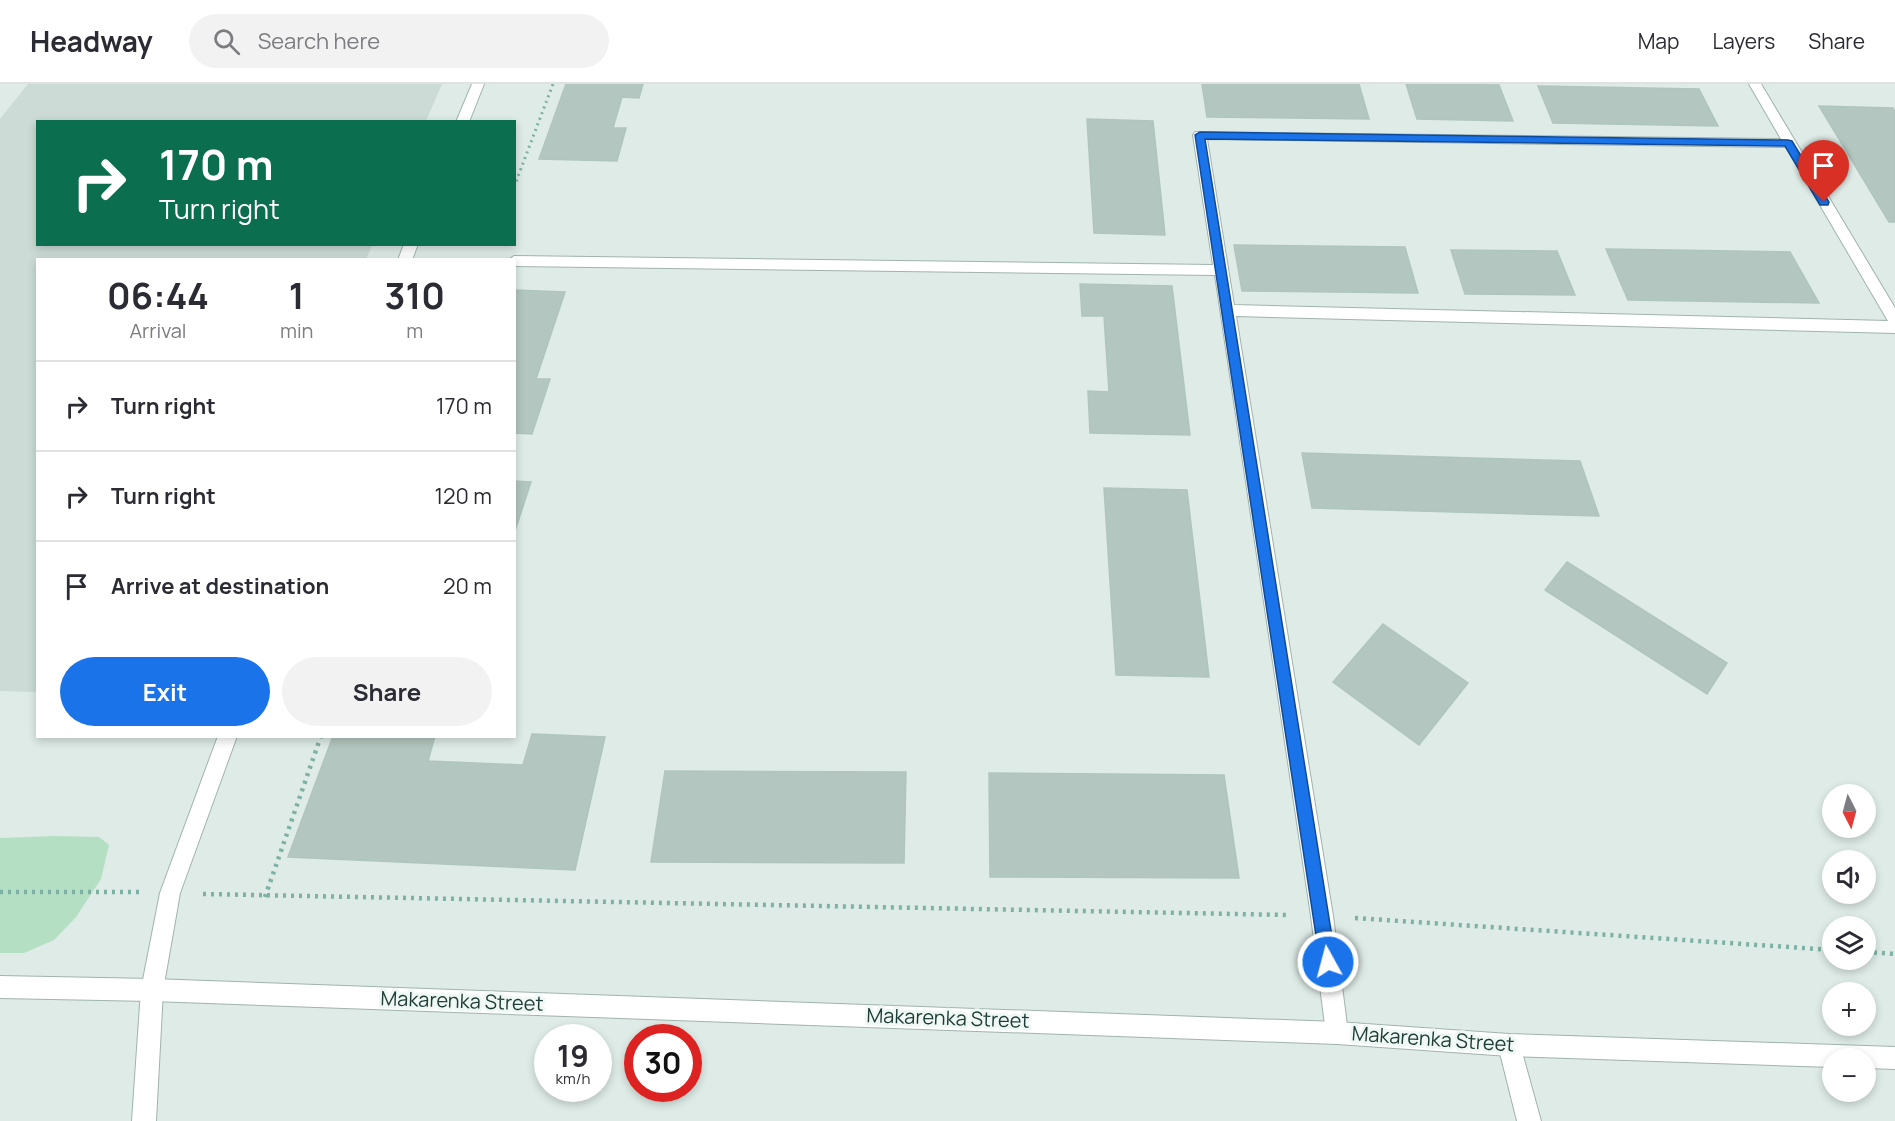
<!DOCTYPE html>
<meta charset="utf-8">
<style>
:root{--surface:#fff;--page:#f2f2f3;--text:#2b2b33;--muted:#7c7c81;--line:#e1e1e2;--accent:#1a73e8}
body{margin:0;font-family:Manrope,sans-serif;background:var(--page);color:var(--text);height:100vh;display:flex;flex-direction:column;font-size:22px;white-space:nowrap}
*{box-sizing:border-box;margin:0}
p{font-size:20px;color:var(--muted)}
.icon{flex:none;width:33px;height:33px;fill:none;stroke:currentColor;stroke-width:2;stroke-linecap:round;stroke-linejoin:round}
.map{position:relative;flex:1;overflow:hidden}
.details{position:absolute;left:36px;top:174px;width:480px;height:480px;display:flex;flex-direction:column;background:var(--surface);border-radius:0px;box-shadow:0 3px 9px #0003}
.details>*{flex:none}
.top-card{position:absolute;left:36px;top:36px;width:480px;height:126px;border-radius:0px;box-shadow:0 3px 9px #0003;background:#0b6e4f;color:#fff;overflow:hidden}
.needle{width:39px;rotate:174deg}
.fabs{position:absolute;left:1822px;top:700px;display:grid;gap:12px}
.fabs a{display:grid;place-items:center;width:54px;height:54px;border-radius:50%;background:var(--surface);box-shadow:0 3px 9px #0003;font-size:30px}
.speed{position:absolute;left:534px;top:940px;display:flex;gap:12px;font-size:30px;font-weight:700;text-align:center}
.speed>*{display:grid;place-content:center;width:78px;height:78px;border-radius:50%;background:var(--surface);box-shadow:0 3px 9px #0003;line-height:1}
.speed small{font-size:15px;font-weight:400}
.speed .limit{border:9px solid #d22;background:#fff;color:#111}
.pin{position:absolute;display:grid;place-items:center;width:51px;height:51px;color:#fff;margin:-62px -26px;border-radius:50% 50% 50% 0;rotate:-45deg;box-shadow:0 0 6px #0007}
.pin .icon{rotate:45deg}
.me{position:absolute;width:66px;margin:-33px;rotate:353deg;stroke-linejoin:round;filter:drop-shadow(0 0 4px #0008)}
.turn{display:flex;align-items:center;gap:21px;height:126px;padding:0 24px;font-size:27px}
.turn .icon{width:78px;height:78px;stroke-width:2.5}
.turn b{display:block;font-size:42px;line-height:51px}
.eta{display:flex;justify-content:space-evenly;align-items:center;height:102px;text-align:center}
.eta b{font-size:36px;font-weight:700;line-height:42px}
.action{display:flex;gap:12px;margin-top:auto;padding:12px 24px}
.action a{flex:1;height:69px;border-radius:36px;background:var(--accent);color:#fff;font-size:24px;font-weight:700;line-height:69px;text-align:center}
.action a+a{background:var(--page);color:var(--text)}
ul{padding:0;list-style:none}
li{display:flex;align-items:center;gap:18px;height:90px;padding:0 24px;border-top:2px solid var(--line)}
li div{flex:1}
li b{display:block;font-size:22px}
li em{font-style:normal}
header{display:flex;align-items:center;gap:36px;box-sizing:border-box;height:84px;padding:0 30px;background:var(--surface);border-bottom:2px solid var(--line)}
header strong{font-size:28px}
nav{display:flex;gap:33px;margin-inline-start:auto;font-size:21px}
.search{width:420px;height:54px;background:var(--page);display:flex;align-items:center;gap:15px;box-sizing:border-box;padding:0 21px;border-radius:33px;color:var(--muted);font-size:22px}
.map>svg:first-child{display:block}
.built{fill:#ccdbd5}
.green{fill:#b5dfc3}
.building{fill:#b3c6bf;stroke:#b0c5be;stroke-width:1.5}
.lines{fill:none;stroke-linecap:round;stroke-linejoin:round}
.minor-casing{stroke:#a1b3ae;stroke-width:2}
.tertiary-casing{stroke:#a1b3ae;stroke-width:2}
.path-far1{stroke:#7cb1a4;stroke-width:3;stroke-dasharray:2 4;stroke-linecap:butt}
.path{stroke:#7cb1a4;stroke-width:4.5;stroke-dasharray:3 5;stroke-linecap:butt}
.minor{fill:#fff;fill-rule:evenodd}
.tertiary{fill:#fff;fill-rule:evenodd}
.route{fill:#1a73e8;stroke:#114b97;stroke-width:1.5}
.labels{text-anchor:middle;stroke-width:6;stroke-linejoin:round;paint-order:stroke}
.near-street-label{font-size:20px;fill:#1e3c36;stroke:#eff8f4}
</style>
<header>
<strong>Headway</strong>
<div class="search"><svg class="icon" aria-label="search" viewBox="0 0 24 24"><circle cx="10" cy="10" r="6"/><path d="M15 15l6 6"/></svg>Search here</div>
<nav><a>Map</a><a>Layers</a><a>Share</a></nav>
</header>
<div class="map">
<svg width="1895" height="1037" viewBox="0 0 1895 1037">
<rect width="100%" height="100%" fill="#deebe6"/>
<path class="built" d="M28,0h414l-16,37 -388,1v122l334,1 -6,15h-328l-1,432 -37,-1v-572z"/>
<path class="green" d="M55,752l44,1 10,8 -8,34 -25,38 -22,23 -30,13h-24v-115z"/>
<path class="building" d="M566,0h77l-4,14 -17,-1 -9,31h13l-9,33 -78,-2z
M1202,0h157l10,35 -162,-2z
M1406,0l93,1 14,36 -96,-2z
M1538,2l161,3 19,37 -165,-3z
M1819,22l74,2 2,4v110h-6z
M1087,35l66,2 12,114 -71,-2z
M1234,161l171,2 13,46 -176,-2z
M1606,165l184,3 29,51 -191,-3z
M1451,166l106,1 18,44 -110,-1z
M1080,200l92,2 18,149 -100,-2 -2,-42 21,1 -5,-76h-22z
M514,206l51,2 -29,87h14l-18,55 -18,-1z
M1302,369l278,8 19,55 -287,-8z
M514,397l17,1 -17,52z
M1104,404l83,2 22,187 -93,-2z
M1567,478l160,101 -20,31 -162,-104z
M1383,540l85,59 -49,62 -86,-63z
M532,650l73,3 -30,133 -287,-13 45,-121h102l-7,25 95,4z
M665,687l241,1 -2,91 -253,-1z
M989,689l235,2 15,103 -249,-1z"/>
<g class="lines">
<g class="minor-casing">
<path id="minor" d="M472,0h12l-15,38h-13z
M1749,0h12l134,224v25l-659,-17 97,600 15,117 -3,8 -8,3 -8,-3 -3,-8 -15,-117 -96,-641 -701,-9v-6h-6l6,-4 699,9 -20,-130 2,-3 586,7zM1207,55l579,8 102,174 -654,-16z
M404,160h14l-6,16h-14z
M218,652h19l-57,157 -17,97 -7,131h-24l9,-131 19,-97z
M1509,950l8,3 3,8 21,76h-24l-19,-76 3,-8z"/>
</g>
<g class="tertiary-casing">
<path id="tertiary" d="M0,892l152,3 1185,43 172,12 386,13v22l-29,-1v-9h-33v8l-324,-11 -172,-12 -1185,-43 -152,-3z"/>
</g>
<path class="path-far1" d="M514,103l39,-103"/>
<path class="path" d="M0,808h139
M203,810l1084,21
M265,813l56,-161
M1355,834l478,32
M1866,868l29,2"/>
<use href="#minor" class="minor"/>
<use href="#tertiary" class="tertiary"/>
</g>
<path class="route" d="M1200,48l588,8 4,1 37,61 -1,3h-8l-35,-59 -580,-7 131,823 -2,6 -6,3 -6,-3 -2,-6 -125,-827z"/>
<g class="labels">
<g class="near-street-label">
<text transform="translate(462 917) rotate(2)" y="7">Makarenka Street</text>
<text transform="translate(948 934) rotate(2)" y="7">Makarenka Street</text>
<text transform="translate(1433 955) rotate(4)" y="7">Makarenka Street</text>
</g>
</g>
</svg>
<div class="fabs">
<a><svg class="needle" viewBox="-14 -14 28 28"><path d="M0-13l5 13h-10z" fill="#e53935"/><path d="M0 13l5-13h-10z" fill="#7c7c81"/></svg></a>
<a><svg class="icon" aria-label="sound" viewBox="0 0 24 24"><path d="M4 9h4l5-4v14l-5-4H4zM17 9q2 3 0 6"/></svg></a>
<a><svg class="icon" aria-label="layers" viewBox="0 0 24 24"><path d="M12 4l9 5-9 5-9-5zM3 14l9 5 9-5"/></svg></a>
<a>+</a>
<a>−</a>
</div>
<div class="speed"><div>19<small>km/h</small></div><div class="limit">30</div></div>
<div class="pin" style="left:1824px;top:118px;background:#d93025"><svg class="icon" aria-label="arrive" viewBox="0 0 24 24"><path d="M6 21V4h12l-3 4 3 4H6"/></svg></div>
<svg class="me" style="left:1328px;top:878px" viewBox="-20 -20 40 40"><circle r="17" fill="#1a73e8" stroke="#fff" stroke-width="3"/><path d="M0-11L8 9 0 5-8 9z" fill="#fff"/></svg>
<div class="top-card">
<div class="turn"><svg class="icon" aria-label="right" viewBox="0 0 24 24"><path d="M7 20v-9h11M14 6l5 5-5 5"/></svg><div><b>170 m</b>Turn right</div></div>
</div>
<section class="details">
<div class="eta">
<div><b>06:44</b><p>Arrival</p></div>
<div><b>1</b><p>min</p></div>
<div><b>310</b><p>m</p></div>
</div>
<ul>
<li><svg class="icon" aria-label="right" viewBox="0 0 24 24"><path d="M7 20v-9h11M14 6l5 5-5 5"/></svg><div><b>Turn right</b></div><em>170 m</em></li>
<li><svg class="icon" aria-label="right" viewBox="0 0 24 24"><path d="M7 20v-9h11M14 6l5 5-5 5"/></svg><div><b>Turn right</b></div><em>120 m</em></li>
<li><svg class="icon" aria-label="arrive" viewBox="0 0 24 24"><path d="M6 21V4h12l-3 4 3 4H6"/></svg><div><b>Arrive at destination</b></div><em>20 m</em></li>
</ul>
<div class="action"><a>Exit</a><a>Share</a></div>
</section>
</div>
